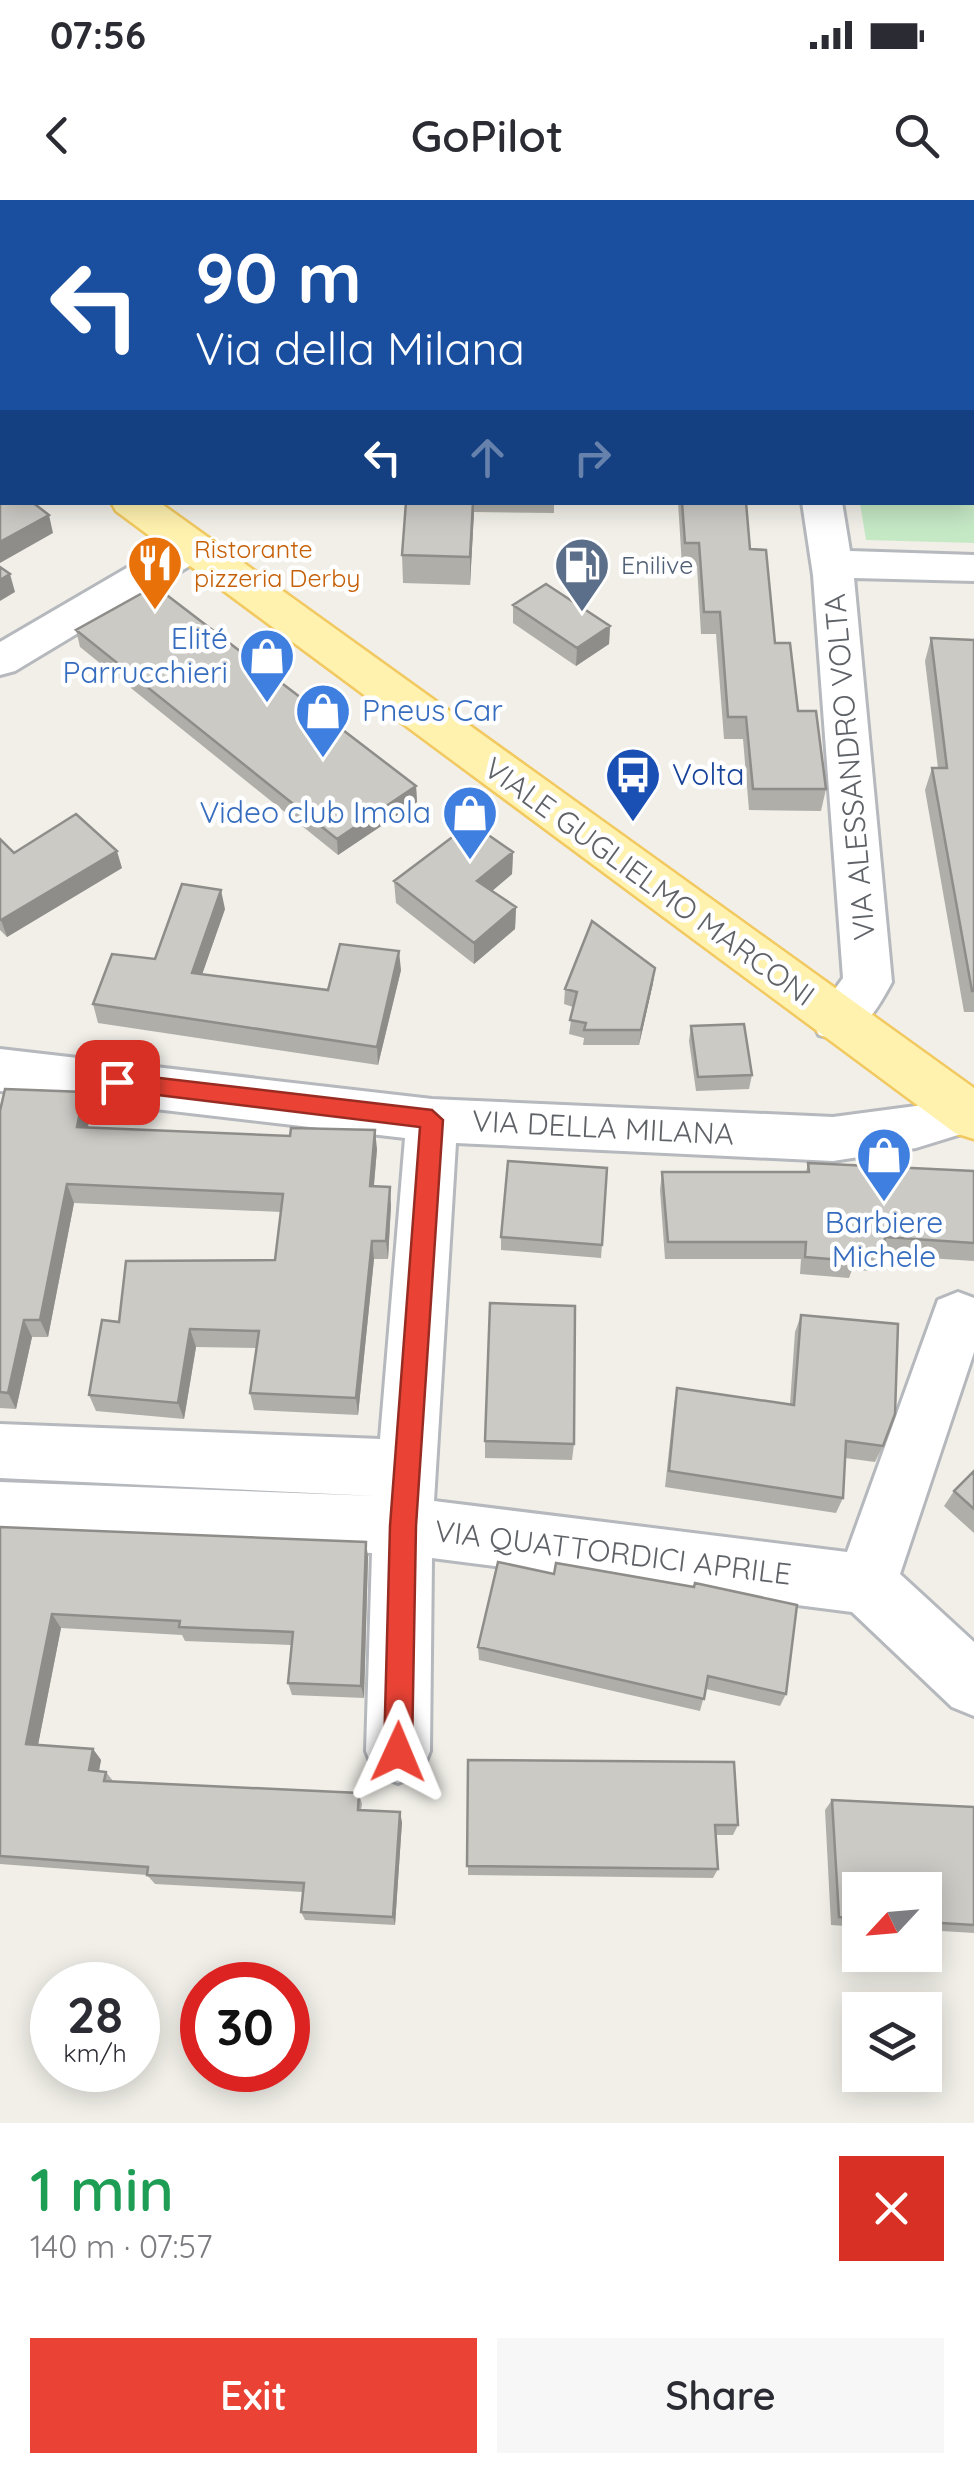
<!DOCTYPE html>
<meta charset="utf-8">
<style>
:root{--surface:#fff;--page:#f7f7f7;--text:#2b2b33;--muted:#7c7c81;--accent:#ea4335}
body{margin:0;font-family:Quicksand,sans-serif;background:var(--page);color:var(--text);height:100vh;display:flex;flex-direction:column;font-size:38px;white-space:nowrap}
*{box-sizing:border-box;margin:0}
p{font-size:32px;color:var(--muted)}
.icon{flex:none;width:55px;height:55px;fill:none;stroke:currentColor;stroke-width:2;stroke-linecap:round;stroke-linejoin:round}
.map{position:relative;height:1923px;overflow:hidden}
.drawer{display:flex;flex-direction:column;background:var(--surface);flex:1}
.drawer>*{flex:none}
.guide{position:absolute;left:0px;top:0px;width:975px;height:305px;box-shadow:0 5px 25px #0003;background:#1a4fa0;color:#fff;overflow:hidden}
.needle{width:65px;rotate:244deg}
.tools{position:absolute;left:842px;top:1672px;display:grid;gap:20px}
.tools a{display:grid;place-items:center;width:100px;height:100px;border-radius:0px;background:var(--surface);box-shadow:0 5px 25px #0003;font-size:50px}
.speed{position:absolute;left:30px;top:1762px;display:flex;gap:20px;font-size:50px;font-weight:700;text-align:center}
.speed>*{display:grid;place-content:center;width:130px;height:130px;border-radius:50%;background:var(--surface);box-shadow:0 5px 25px #0003;line-height:1}
.speed small{font-size:25px;font-weight:400}
.speed .limit{border:15px solid #d22;background:#fff;color:#111}
.pin{position:absolute;display:grid;place-items:center;width:85px;height:85px;color:#fff;margin:-42px;border-radius:20px;box-shadow:0 5px 15px #0006}
.me{position:absolute;width:110px;margin:-55px;rotate:1deg;stroke-linejoin:round;filter:drop-shadow(0 0 8px #0008)}
.turn{display:flex;align-items:center;gap:35px;height:210px;padding:0 30px;font-size:45px}
.turn .icon{width:130px;height:130px;stroke-width:2.5}
.turn b{display:block;font-size:70px;line-height:85px}
.lanes{display:flex;align-items:center;height:95px;padding:0 30px;background:#0003;justify-content:center;gap:50px;direction:ltr}
.lanes .off{opacity:.35}
.round{display:grid;place-items:center;flex:none;width:105px;height:105px;border-radius:0px;background:var(--page)}
.headline{display:flex;align-items:center;justify-content:space-between;height:170px;padding:0 30px}
h1{font-size:60px;font-weight:600;line-height:75px;color:#1e9e55}
.button{display:flex;gap:20px;margin-top:auto;padding:20px 30px}
.button a{flex:1;height:115px;border-radius:0px;background:var(--accent);color:#fff;font-size:40px;font-weight:600;line-height:115px;text-align:center}
.button a+a{background:var(--page);color:var(--text)}
.status{display:flex;justify-content:space-between;align-items:center;height:70px;padding:0 50px;background:var(--surface);direction:ltr}
.status svg{height:28px;fill:currentColor}
header{display:flex;justify-content:space-between;align-items:center;height:130px;padding:0 30px;background:var(--surface);font-size:45px;font-weight:600}
.map>svg:first-child{display:block}
.green{fill:#c5e8c5}
.lines{fill:none;stroke-linecap:round;stroke-linejoin:round}
.minor-casing{stroke:#b5b8bc;stroke-width:6}
.primary-casing{stroke:#f2c960;stroke-width:5}
.minor{fill:#fff;fill-rule:evenodd}
.primary{fill:#fff2af;fill-rule:evenodd}
.wall{fill:#afaea9}
.shaded-wall{fill:#8f8d8a}
.building{fill:#cccac5;stroke:#8f8d8a;stroke-width:2.5}
.route{fill:#ea4335;stroke:#982c22;stroke-width:2.5}
.labels{text-anchor:middle;stroke-width:9;stroke-linejoin:round;paint-order:stroke}
.far-food-label{font-size:25px;fill:#c56008;stroke:#fff;text-anchor:start}
.far-service-label{font-size:25px;fill:#4e5e75;stroke:#fff;text-anchor:start}
.shop-label{font-size:30px;fill:#366cbe;stroke:#fff;text-anchor:end}
.street-label{font-size:30px;fill:#5f6368;stroke:#fff}
.transit-label{font-size:30px;fill:#164399;stroke:#fff;text-anchor:start}
</style>
<div class="status"><b>07:56</b><svg viewBox="0 0 49 12"><path d="M0 12V9h3v3zM5 12V6h3v6zM10 12V3h3v9zM15 12V0h3v12zM26 1h20v11H26zM47 4h2v5h-2z"/></svg></div>
<header><svg class="icon" aria-label="back" viewBox="0 0 24 24"><path d="M15 5l-7 7 7 7"/></svg>GoPilot<svg class="icon" aria-label="search" viewBox="0 0 24 24"><circle cx="10" cy="10" r="6"/><path d="M15 15l6 6"/></svg></header>
<div class="map">
<svg width="974" height="1923" viewBox="0 0 974 1923">
<rect width="100%" height="100%" fill="#f1efe8"/>
<path class="green" d="M51,0h434l-435,2z
M974,110v233l-108,-3 -6,-37 112,-1z"/>
<g class="lines">
<g class="minor-casing">
<path id="minor" d="M770,0h34l1,2h-33z
M802,302h40l8,49 124,4v26l-120,-3 38,404c-16,30 -36,65 -73,53l-7,-14 31,-43 -30,-403z
M192,334l14,4 6,9 -6,9 -191,115 -15,4v-33l178,-104z
M0,849l432,50 401,18 83,-11 50,-15 8,3v36l-58,18 -83,13 -377,-18 -22,358 413,51 91,-252 20,-8 16,6v54l-74,222 74,68v74l-22,-9 -100,-95 -420,-54 -2,193 -9,23 -23,9 -23,-9 -9,-23 6,-198 -372,-15v-56l376,14 -376,-18v-54l380,15 25,-301 -405,-47z"/>
</g>
<g class="primary-casing">
<path id="primary" d="M0,196l2,1v25l-2,-1z
M111,302h48l815,586v51l-19,-6 -839,-622z"/>
</g>
<use href="#minor" class="minor"/>
<use href="#primary" class="primary"/>
</g>
<path class="wall" d="M583,0h129v2h-129z
M859,0h115v81h-2v-79h-113z
M406,302h148v11l-80,-1 -4,73 -67,-2 -1,-28z
M678,302h68l4,47 25,94 51,146 -5,22 -72,-1 -6,-71h-19l-8,-105h-15l-4,-68h-15z
M513,405l97,21 -1,18 -33,22 -63,-43z
M76,430l340,156 1,16 -79,53 -258,-208z
M931,438l43,2v372h-10l-39,-222 7,-22h6l-13,-107z
M0,639l14,14 108,15 -115,69 -7,-7z
M513,652l-1,22 -20,17 24,16 -1,22 -41,35 -78,-61 -2,-22z
M225,709l-23,65 126,16 73,-20 -23,95 -280,-42 -5,-19z
M653,783l-14,62h-56l1,-7 -15,-4 4,-27 -9,-3 1,-15z
M691,826l61,49 -3,14 -53,2 -7,-50z
M0,911h91l-3,16 289,22 -3,37 17,19 -3,54h-14l-16,156 -104,-5 -4,-17 6,-45 -60,-1 -12,72 -88,-8 -7,-16 30,-73 156,-62 6,-48 -207,-9 -26,134h-16l-16,72 -16,-1z
M808,963l166,8v90l-91,-6 -6,16 -25,-1 -3,8 -49,-4 1,-15h-136l-5,-69 2,-18h144z
M501,1037l101,8 -1,13 -100,-8z
M801,1115l82,131 -8,16 -30,-4 -2,40 -7,15 -171,-26 9,-82 3,-17 113,16 5,-72z
M485,1241l89,3 -2,16 -87,-2z
M974,1271v62l-30,-27 10,-15z
M0,1327l368,30 -4,141 -72,-3 -4,-12 3,-38 -106,-4 -3,-6 -121,-7 -23,117 55,4 8,11 -2,11 7,1 7,9 246,12 3,11 -1,6 41,12 -7,103 -90,-5 -4,-8 2,-20 -148,-8 -8,-9 -147,-11z
M498,1362l288,132 -6,12 -74,-17 -6,22 -221,-51 -1,-13z
M468,1560l270,65 -5,10h-17l2,34 -5,9 -245,-3z
M832,1600l142,7v126l-49,-3v-40h-65v37l-29,-2 -6,-115z"/>
<path class="shaded-wall" d="M473,302l1,10 -4,73v-28z
M49,315l4,18 -53,30v-21z
M10,374l5,18 -15,9v-21z
M610,426l-1,18 -33,22 1,-18z
M416,586l1,16 -79,53 -1,-16z
M117,651l5,17 -115,69 -6,-17z
M513,652l-1,22 -34,29 -1,-22z
M221,690l4,19 -29,83 -4,-19z
M516,707l-1,22 -41,35v-21z
M399,751l2,19 -23,95 -1,-18z
M655,768l-2,15 -14,62 2,-15z
M84,892l7,19 -7,35 -7,-19z
M375,930l2,19 -5,56 -2,-19z
M67,984l7,19 -26,134 -8,-17z
M390,987l1,18 -3,54 -2,-18z
M372,1041l2,18 -16,156 -2,-17z
M24,1120l8,17 -16,72 -8,-16z
M190,1129l6,18 -12,72 -6,-16z
M366,1342l2,15 -4,141 -3,-12z
M52,1414l9,14 -25,127 -10,-11z
M93,1549l8,11 -4,21 -8,-11z
M400,1612l2,10 -7,103 -2,-8z"/>
<path class="building" d="M612,0h100v2h-99z
M869,0h105v52h-2v-50h-103z
M2,281v21h30l17,13 -49,27v-60z
M406,302h67l-3,55 -68,-2z
M682,302h64l4,47 16,1 9,93h15l8,68h18l10,78h-73l-7,-72h-18l-8,-105h-16l-5,-69h-14z
M0,367l10,7 -10,6z
M546,384l64,42 -33,22 -64,-43z
M155,386l261,200 -79,53 -261,-209z
M931,438l43,2v351h-2l-40,-223h15z
M76,614l41,37 -116,69 -1,-1v-80l14,14z
M471,623l42,29 -36,29 39,26 -42,36 -80,-62z
M182,684l39,6 -29,83 136,17 12,-46 59,7 -22,96 -284,-43 19,-50 43,5z
M592,721l63,47 -14,62h-57l2,-7 -16,-3 7,-28 -12,-3z
M744,824l8,51 -54,2 -7,-51z
M5,889l79,3 -7,35 213,9 1,-8 84,2 -5,56 20,1 -4,54h-14l-16,157 -106,-5 9,-62 -69,-2 -12,74 -89,-8 13,-75 17,2 7,-61 149,-1 8,-66 -216,-10 -27,136h-16l-16,73 -8,-1v-281z
M508,961l99,7 -5,77 -101,-8z
M808,963l166,8v72l-89,-6 -1,17 -28,-1 -1,8 -50,-4 1,-15h-138l-6,-70h147z
M490,1103l85,3 -1,138 -89,-3z
M801,1115l97,9 -3,90 -12,32 -37,-5 -3,57 -174,-27 8,-83 117,17z
M974,1271v38l-20,-18z
M0,1327l366,15 -5,144 -73,-3 5,-51 -114,-5 1,-6 -128,-7 -26,130 67,5 -4,21 17,2 -2,9 255,12 -1,17 42,2 -7,105 -92,-5 3,-29 -157,-8 1,-8 -148,-11z
M498,1362l56,12 2,-11 138,24 1,-4 102,22 -11,89 -78,-18 -4,23 -226,-52z
M468,1560l266,2 4,63h-23l3,44 -251,-3z
M832,1600l142,7v118l-49,-3v-32h-65v28l-21,-1z"/>
<path class="route" d="M117,873l315,37 11,10 -27,406 -4,226 -4,9 -10,4 -10,-4 -4,-9 6,-226 30,-399 -303,-37 -11,-8z"/>
<defs>
<g id="restaurant-pin" transform="scale(2.875)"><path d="M0 17L-7.5 6A9.5 9.5 0 1 1 7.5 6Z" fill="#e8710a" stroke="#fff"/><path d="M-5-6h1v4h1v-4h1v4h1v-4h1v5L-1.5 .5V6h-2V.5L-5-1ZM5-6V6H3V1.5H1.5Q1.5-4 5-6Z" fill="#fff"/></g>
<g id="fuel-pin" transform="scale(2.875)"><path d="M0 17L-7.5 6A9.5 9.5 0 1 1 7.5 6Z" fill="#5c6f8a" stroke="#fff"/><path d="M-5.5-6h7V0h2V4h1.3V-2.5L3-4.5l.8-.8L6-3V5H2.5V1h-1V6h-7ZM-4.2-4.7v3.2H.2V-4.7Z" fill="#fff"/></g>
<g id="shop-pin" transform="scale(2.875)"><path d="M0 17L-7.5 6A9.5 9.5 0 1 1 7.5 6Z" fill="#3f7fe0" stroke="#fff"/><path d="M-5-2.5h2.3a2.7 3.5 0 0 1 5.4 0H5L5.5 6h-11ZM-1.5-2.5h3a1.5 2.3 0 0 0-3 0Z" fill="#fff"/></g>
<g id="bus-pin" transform="scale(2.875)"><path d="M0 17L-7.5 6A9.5 9.5 0 1 1 7.5 6Z" fill="#1a4fb4" stroke="#fff"/><path d="M-5-6H5V4H4V6H2V4H-2V6H-4V4H-5ZM-3.5-4V0h7V-4ZM-3.5 1.2v1.5H-2V1.2ZM2 1.2v1.5H3.5V1.2Z" fill="#fff"/></g>
</defs>
<g fill-rule="evenodd">
<use href="#restaurant-pin" x="155" y="363"/>
<use href="#fuel-pin" x="582" y="365"/>
<use href="#shop-pin" x="267" y="456"/>
<use href="#shop-pin" x="323" y="511"/>
<use href="#bus-pin" x="633" y="575"/>
<use href="#shop-pin" x="470" y="613"/>
<use href="#shop-pin" x="884" y="955"/>
</g>
<g class="labels">
<g class="far-food-label">
<text x="194" y="358">Ristorante<tspan x="194" dy="29">pizzeria Derby</tspan></text>
</g>
<g class="far-service-label">
<text x="621" y="374">Enilive</text>
</g>
<g class="shop-label">
<text x="228" y="449">Elité<tspan x="228" dy="34">Parrucchieri</tspan></text>
<text x="362" y="521" text-anchor="start">Pneus Car</text>
<text x="431" y="623">Video club Imola</text>
<text x="884" y="1033" text-anchor="middle">Barbiere<tspan x="884" dy="34">Michele</tspan></text>
</g>
<g class="street-label">
<text transform="translate(850 567) rotate(-95)" y="10">VIA ALESSANDRO VOLTA</text>
<text transform="translate(649 682) rotate(36)" y="10">VIALE GUGLIELMO MARCONI</text>
<text transform="translate(603 928) rotate(3)" y="10">VIA DELLA MILANA</text>
<text transform="translate(613 1353) rotate(7)" y="10">VIA QUATTORDICI APRILE</text>
</g>
<g class="transit-label">
<text x="672" y="585">Volta</text>
</g>
</g>
</svg>
<div class="tools">
<a><svg class="needle" viewBox="-14 -14 28 28"><path d="M0-13l5 13h-10z" fill="#e53935"/><path d="M0 13l5-13h-10z" fill="#7c7c81"/></svg></a>
<a><svg class="icon" aria-label="layers" viewBox="0 0 24 24"><path d="M12 4l9 5-9 5-9-5zM3 14l9 5 9-5"/></svg></a>
</div>
<div class="speed"><div>28<small>km/h</small></div><div class="limit">30</div></div>
<div class="pin" style="left:117px;top:882px;background:#d93025"><svg class="icon" aria-label="arrive" viewBox="0 0 24 24"><path d="M6 21V4h12l-3 4 3 4H6"/></svg></div>
<svg class="me" style="left:398px;top:1552px" viewBox="-20 -20 40 40"><path d="M0-17L14 15 0 8-14 15z" fill="#ea4335" stroke="#fff" stroke-width="4"/></svg>
<div class="guide">
<div class="turn"><svg class="icon" aria-label="left" viewBox="0 0 24 24"><path d="M17 20v-9H6M10 6l-5 5 5 5"/></svg><div><b>90 m</b>Via della Milana</div></div>
<div class="lanes"><svg class="icon" aria-label="left" viewBox="0 0 24 24"><path d="M17 20v-9H6M10 6l-5 5 5 5"/></svg><svg class="icon off" aria-label="ahead" viewBox="0 0 24 24"><path d="M12 20V5M6 11l6-6 6 6"/></svg><svg class="icon off" aria-label="right" viewBox="0 0 24 24"><path d="M7 20v-9h11M14 6l5 5-5 5"/></svg></div>
</div>
</div>
<section class="drawer">
<div class="headline"><div><h1>1 min</h1><p>140 m · 07:57</p></div><a class="round" style="background:#d93025;color:#fff"><svg class="icon" aria-label="close" viewBox="0 0 24 24"><path d="M6 6l12 12M18 6L6 18"/></svg></a></div>
<div class="button"><a>Exit</a><a>Share</a></div>
</section>
